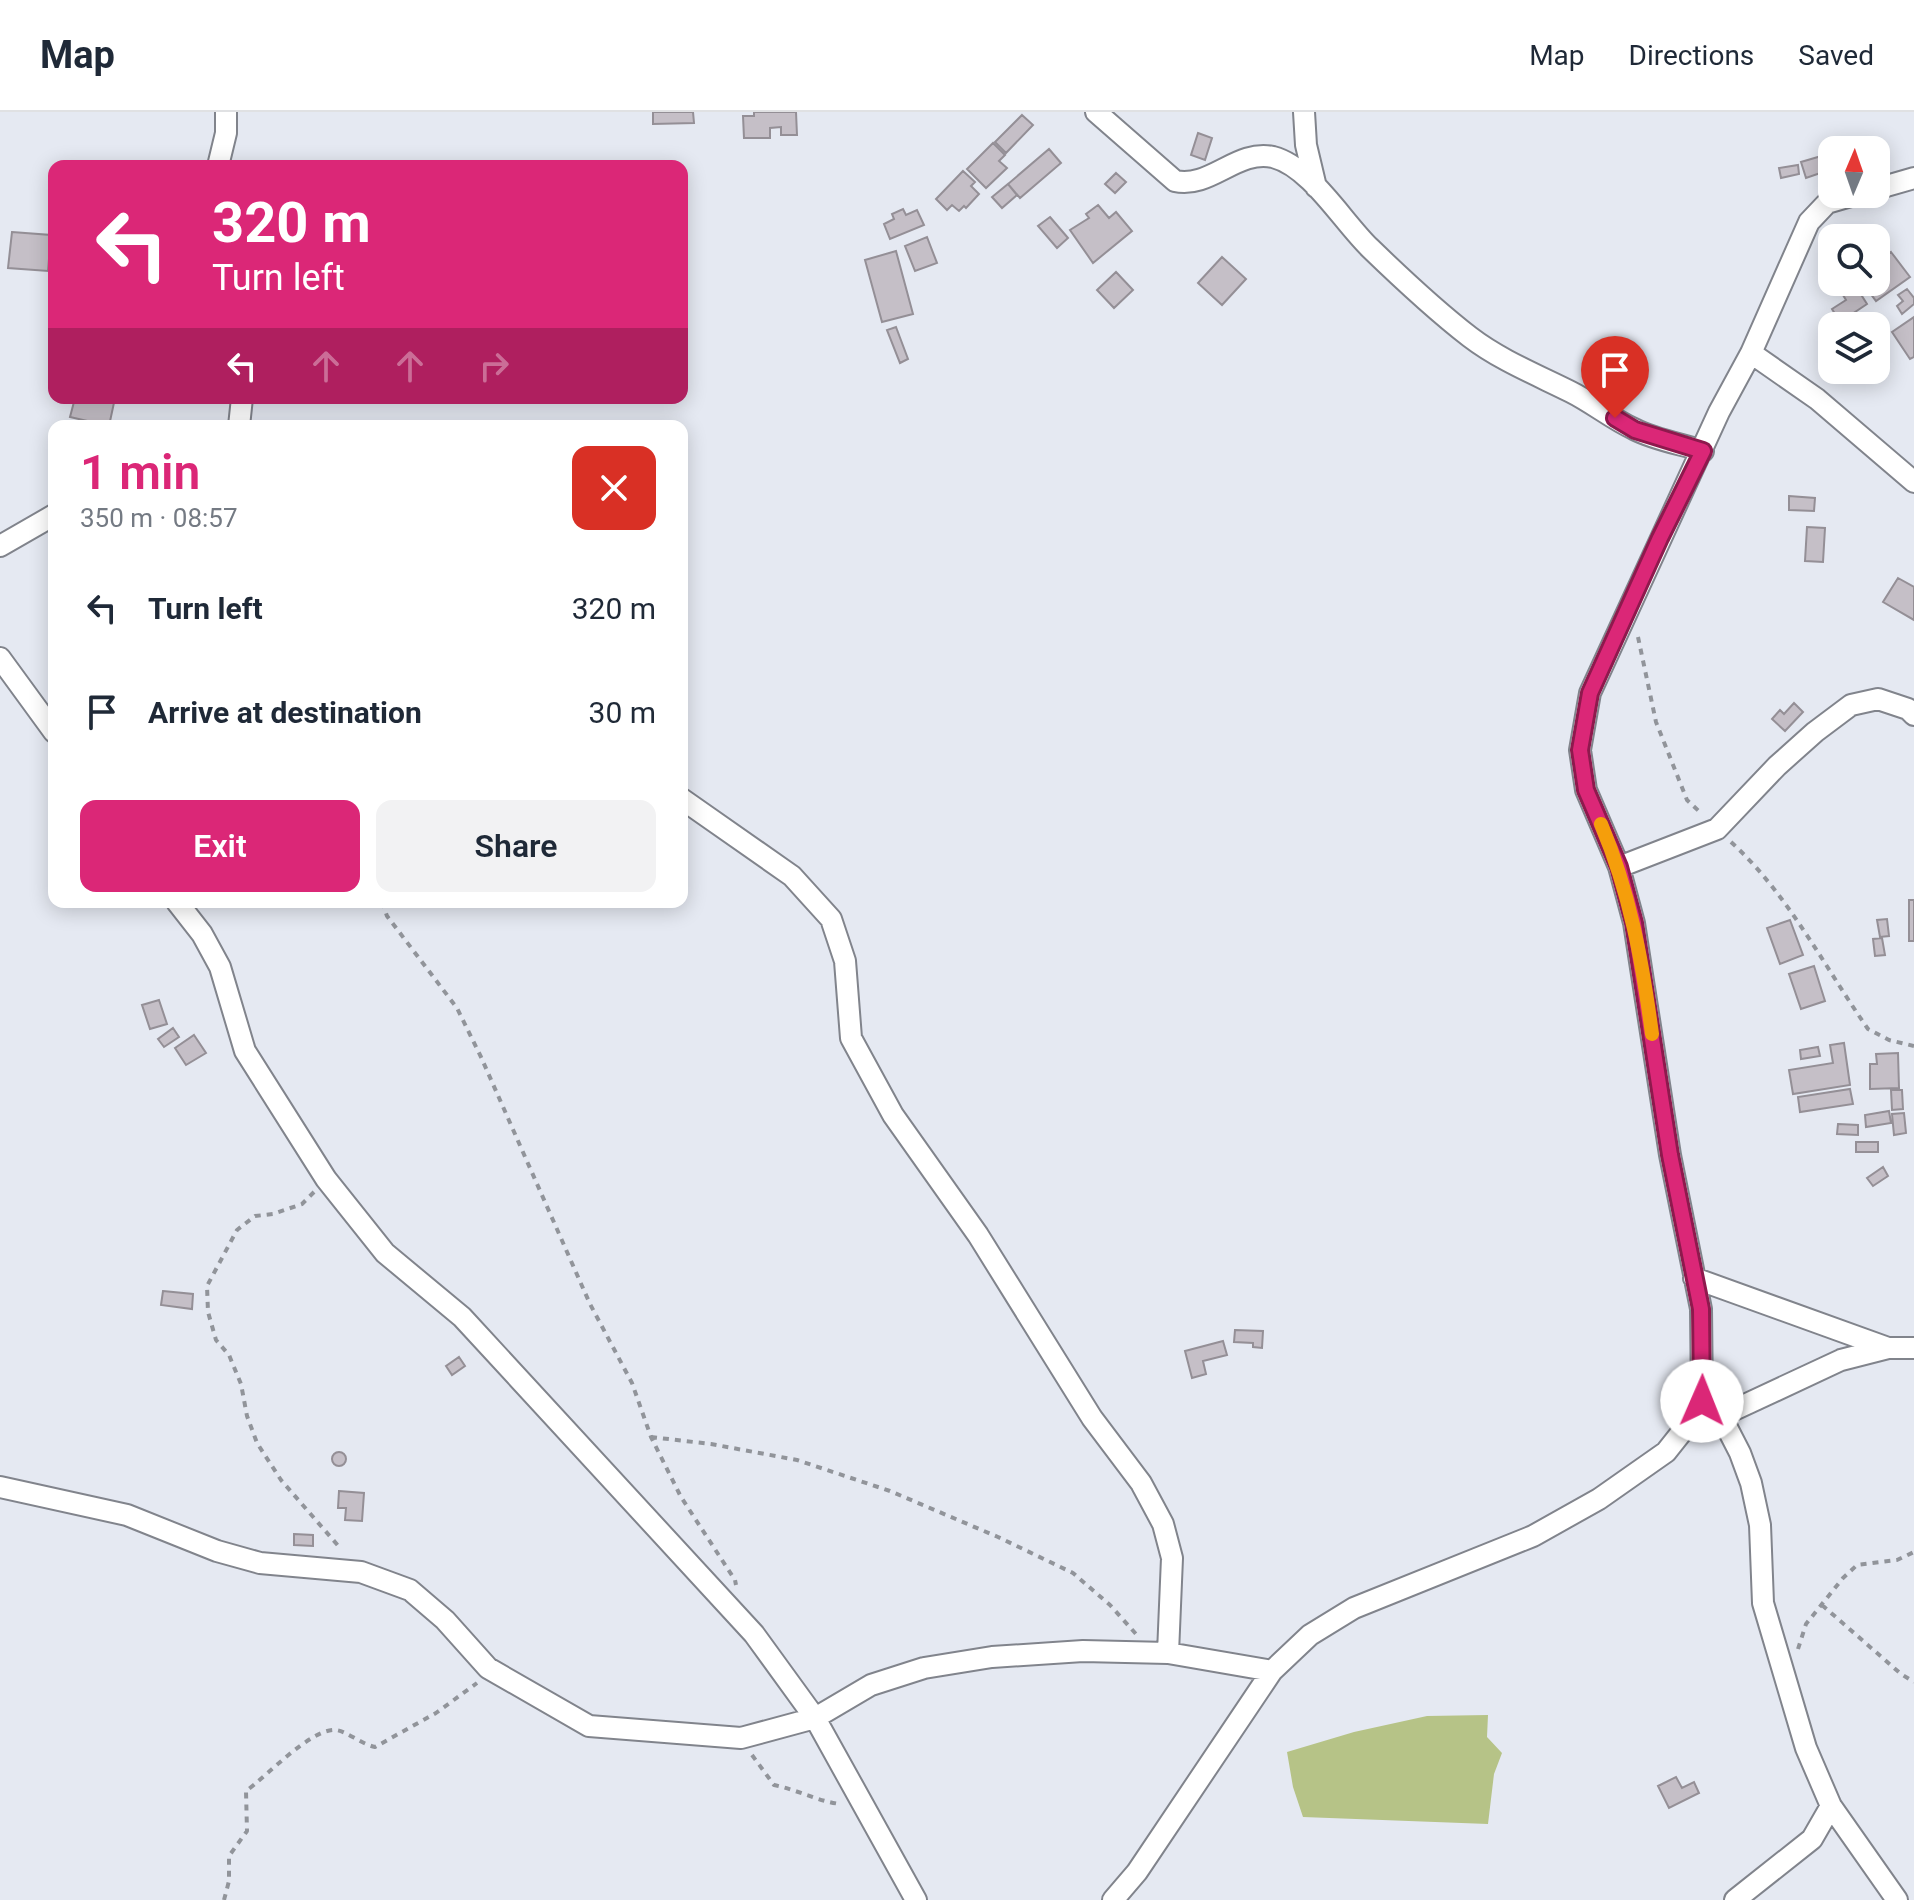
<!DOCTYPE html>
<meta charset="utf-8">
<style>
:root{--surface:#fff;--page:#f2f2f3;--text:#1f2937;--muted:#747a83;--line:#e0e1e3;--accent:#db2777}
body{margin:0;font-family:Roboto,sans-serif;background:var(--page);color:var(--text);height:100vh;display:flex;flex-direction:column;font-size:30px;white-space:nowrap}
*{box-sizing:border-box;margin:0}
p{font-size:26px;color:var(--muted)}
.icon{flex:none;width:44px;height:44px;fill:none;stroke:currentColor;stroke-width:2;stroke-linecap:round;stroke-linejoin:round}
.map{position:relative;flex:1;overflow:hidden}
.drawer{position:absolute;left:48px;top:308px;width:640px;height:488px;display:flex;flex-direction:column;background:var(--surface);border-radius:16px;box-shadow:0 4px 20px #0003}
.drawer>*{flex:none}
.guide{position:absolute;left:48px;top:48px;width:640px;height:244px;border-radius:16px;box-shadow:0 4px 20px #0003;background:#db2777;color:#fff;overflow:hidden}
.needle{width:52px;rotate:2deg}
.tools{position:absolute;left:1818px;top:24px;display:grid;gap:16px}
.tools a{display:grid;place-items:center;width:72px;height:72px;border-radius:16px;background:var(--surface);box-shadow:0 4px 20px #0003;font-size:40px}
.pin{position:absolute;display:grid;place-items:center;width:68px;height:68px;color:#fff;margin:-82px -34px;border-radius:50% 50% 50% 0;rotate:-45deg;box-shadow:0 0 8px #0007}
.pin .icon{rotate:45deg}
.me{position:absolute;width:88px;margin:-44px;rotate:1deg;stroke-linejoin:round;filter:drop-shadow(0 0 6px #0008)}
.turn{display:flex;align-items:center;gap:28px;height:168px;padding:0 32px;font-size:36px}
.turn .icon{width:104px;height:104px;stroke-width:2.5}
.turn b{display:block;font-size:56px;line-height:68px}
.lanes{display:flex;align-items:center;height:76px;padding:0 32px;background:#0003;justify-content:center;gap:40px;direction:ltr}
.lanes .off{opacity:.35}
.round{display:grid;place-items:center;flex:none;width:84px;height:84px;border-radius:16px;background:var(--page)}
.summary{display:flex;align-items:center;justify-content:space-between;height:136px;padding:0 32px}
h1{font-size:48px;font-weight:600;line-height:60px;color:var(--accent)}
.button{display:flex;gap:16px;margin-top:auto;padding:16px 32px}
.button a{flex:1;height:92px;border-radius:16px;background:var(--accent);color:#fff;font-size:32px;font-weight:600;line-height:92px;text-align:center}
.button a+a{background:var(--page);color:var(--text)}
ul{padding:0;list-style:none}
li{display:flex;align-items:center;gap:24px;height:104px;padding:0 32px}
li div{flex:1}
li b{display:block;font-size:30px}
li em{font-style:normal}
header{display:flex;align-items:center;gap:48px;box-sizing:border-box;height:112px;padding:0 40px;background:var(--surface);border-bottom:2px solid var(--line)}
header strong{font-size:38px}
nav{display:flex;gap:44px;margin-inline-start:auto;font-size:28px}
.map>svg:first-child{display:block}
.green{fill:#b6c387}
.building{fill:#c5bfc7;stroke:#948f96;stroke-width:2}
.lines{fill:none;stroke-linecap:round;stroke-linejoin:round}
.minor-casing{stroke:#81848c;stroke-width:24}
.path{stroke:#91949a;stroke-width:4;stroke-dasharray:6 6;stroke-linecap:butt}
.minor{stroke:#fff;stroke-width:20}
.route-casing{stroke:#8e194d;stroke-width:20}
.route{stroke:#db2777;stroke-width:14}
.slow{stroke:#f59e0b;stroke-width:14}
</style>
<header>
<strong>Map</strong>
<nav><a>Map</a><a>Directions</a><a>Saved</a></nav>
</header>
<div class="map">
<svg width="1914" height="1788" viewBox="0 0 1914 1788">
<rect width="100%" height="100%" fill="#e5e9f2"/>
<path class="green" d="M1488,1603l-1,22 15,16 -8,21 -6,50 -185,-7 -10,-30 -6,-35 67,-20 73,-16z"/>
<path class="building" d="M653,0h40l1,11 -41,1z
M754,0h42l1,23h-16v-8l-11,1v10h-26l-1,-22h11z
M1022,3l11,10 -27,28 -11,-11z
M1198,21l14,5 -7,22 -14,-5z
M993,31l12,12 -6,6 8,7 -21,20 -19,-19z
M1049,37l12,14 -41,35 -12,-14z
M1828,42l4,15 -26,9 -5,-16z
M1798,53l1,9 -18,4 -2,-10z
M963,59l12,11 -4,4 8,8 -13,14 -2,-2 -5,5 -7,-6 -5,5 -11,-11z
M1116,61l10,9 -11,11 -10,-9z
M1008,72l9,11 -15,13 -10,-11z
M1098,93l11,13 7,-6 16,19 -39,32 -23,-33 19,-12 -3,-4z
M903,97l3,6 11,-5 7,15 -34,14 -6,-15 10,-5 -2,-5z
M1050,105l18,21 -11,10 -19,-22z
M12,120l39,3 -3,36 -40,-3z
M927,125l10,26 -22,8 -10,-25z
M896,139l17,63 -31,8 -17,-62z
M1891,140l19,25 -34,24 -14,-19h14v-19z
M1222,145l24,22 -24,26 -24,-22z
M1116,160l17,18 -19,18 -17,-18z
M1835,170h18l14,22 -27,18 -8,-13 14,-9z
M1907,177l7,9v6l-12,10 -5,-8 6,-5 -5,-6z
M1914,205v40l-4,2 -18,-27z
M896,215l12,32 -8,4 -13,-33z
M75,286h40l-6,28 -39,-9z
M1789,384l26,2 -1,13 -25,-1z
M1807,415l18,1 -2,34 -18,-1z
M1898,466l16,9v33l-31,-18z
M1794,591l9,9 -18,19 -13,-12 8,-9 4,4z
M1909,788h5v41h-5z
M1887,807l2,17 -9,1 -3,-17z
M1790,808l13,35 -23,9 -13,-36z
M1882,826l3,17 -10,1 -2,-17z
M1814,854l11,35 -24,8 -12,-35z
M159,888l8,24 -17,5 -8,-24z
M173,916l6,9 -15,10 -6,-8z
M194,923l12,18 -20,12 -11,-17z
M1844,931l6,42 -57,9 -4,-24 44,-7 -3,-18z
M1818,935l2,9 -19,3 -1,-9z
M1898,941l1,35 -29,1v-25h7l-1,-10z
M1850,977l3,15 -53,8 -2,-15z
M1891,978h11l1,19 -11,1z
M1889,999l2,12 -25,4 -1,-12z
M1904,1001l2,20 -12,2 -2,-21z
M1838,1012l20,1v10l-21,-1z
M1856,1030h22v10h-22z
M1883,1055l5,9 -15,10 -6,-8z
M163,1179l30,3 -1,15 -31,-4z
M1235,1218l28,1 -1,17 -9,-1v-4l-19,-1z
M1223,1229l4,14 -24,6 3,13 -14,4 -7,-27z
M459,1245l6,9 -13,9 -6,-9z
M332 1347a7 7 0 1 1 14 0a7 7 0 1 1-14 0Z
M339,1379l25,2 -2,28 -17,-1 1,-12h-8z
M294,1422l19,1v11l-19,-1z
M1676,1665l6,11 12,-6 5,11 -30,15 -11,-22z"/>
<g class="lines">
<g class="minor-casing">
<path id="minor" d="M1096,0l79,69c35,8 62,-32 98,-24 38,10 69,64 97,91 31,30 65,62 100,89 30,23 67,38 101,55 22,11 41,27 63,37 21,11 47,15 69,22
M1304,0l2,33 10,42
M218,54l8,-33v-21
M1876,77l38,-11
M1751,241l66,46 97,83
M239,314l3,-28
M0,434l54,-31
M0,546l54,74
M682,687l110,77 39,43 14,42 6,77 42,77 85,120 114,183 49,65 22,41 9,34 -4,95
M1619,755l98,-38 60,-63 38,-34 36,-27 27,-6 30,10 6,6
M177,790l25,32 18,33 25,84 81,128 59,74 77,64 292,317 61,84 101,182
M1694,1166l194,70h26
M1702,1289l19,15 19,37 11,30 9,42 3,78 43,145 25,58 66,94
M1721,1304l120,-56 47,-12
M0,1375l127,28 90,36 43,12 101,9 49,18 35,30 43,48 101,58 152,12 74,-20 56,-33 53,-17 68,-11 91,-6 85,2 104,18
M1113,1788l24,-28 135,-201 38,-36 44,-27 179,-72 66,-37 67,-47 23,-29 13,-22 -1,-92 -31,-154 -36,-232 -15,-56 -33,-77 -6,-40 10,-57 129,-281 32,-59 58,-131 18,-19 31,-9
M1735,1788l77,-61 19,-33"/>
</g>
<path class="path" d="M1638,525l18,85 31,78 15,14
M1731,730c57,52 93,124 137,187l21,11 25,6
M382,790l5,14 70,92 24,49 109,247 42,79 19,54 30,60 54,83 1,5
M314,1080l-12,12 -29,10 -18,2 -18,14 -30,56 1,26 8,28 13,15 12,29 6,32 10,27 24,37 60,69
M651,1325l60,7 86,16 93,31 108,46 75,36 37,32 26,29
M1822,1493l79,69 13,8
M1798,1537l8,-25 37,-46 14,-13 40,-5 17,-8
M752,1643l22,30c24,5 43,16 66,19
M224,1788l5,-19v-25l18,-25 -1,-40c20,-14 64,-62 89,-61 10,0 26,14 40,17l61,-34 41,-30"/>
<use href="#minor" class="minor"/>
</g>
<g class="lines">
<g class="route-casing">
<path id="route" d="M1615,306l20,12 68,21 -43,87 -70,155 -10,57 6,40 33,77 15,56 36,232 31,154 1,92"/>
</g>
<use href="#route" class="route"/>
<path class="slow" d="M1601,712c29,69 41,136 51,210"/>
</g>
</svg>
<div class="tools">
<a><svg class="needle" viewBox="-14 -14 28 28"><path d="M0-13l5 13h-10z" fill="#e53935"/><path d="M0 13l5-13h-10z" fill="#747a83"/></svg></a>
<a><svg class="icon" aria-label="search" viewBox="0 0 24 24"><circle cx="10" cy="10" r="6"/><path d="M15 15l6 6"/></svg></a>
<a><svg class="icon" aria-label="layers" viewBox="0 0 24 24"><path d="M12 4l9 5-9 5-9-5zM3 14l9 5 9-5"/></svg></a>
</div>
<div class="pin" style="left:1615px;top:306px;background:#d93025"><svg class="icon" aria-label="arrive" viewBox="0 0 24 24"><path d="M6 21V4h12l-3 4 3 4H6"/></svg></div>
<svg class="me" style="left:1702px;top:1289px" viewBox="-20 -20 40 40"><circle r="19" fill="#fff"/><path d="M0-13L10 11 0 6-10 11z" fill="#db2777"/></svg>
<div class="guide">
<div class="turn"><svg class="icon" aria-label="left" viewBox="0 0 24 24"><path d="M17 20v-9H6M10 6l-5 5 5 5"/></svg><div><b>320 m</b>Turn left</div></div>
<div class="lanes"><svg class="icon" aria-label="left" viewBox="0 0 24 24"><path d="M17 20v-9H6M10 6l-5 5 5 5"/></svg><svg class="icon off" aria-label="ahead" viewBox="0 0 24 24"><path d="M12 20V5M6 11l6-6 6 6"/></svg><svg class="icon off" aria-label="ahead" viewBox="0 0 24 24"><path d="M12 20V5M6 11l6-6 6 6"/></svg><svg class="icon off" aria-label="right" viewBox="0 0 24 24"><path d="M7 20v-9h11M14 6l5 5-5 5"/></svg></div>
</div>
<section class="drawer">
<div class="summary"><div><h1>1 min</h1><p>350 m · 08:57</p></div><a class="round" style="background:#d93025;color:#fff"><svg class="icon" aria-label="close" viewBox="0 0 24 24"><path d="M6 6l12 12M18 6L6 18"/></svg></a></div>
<ul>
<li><svg class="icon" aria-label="left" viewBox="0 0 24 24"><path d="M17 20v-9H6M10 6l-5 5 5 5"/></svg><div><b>Turn left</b></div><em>320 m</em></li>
<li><svg class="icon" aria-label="arrive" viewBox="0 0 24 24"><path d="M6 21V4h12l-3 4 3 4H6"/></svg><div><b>Arrive at destination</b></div><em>30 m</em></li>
</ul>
<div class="button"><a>Exit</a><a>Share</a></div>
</section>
</div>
